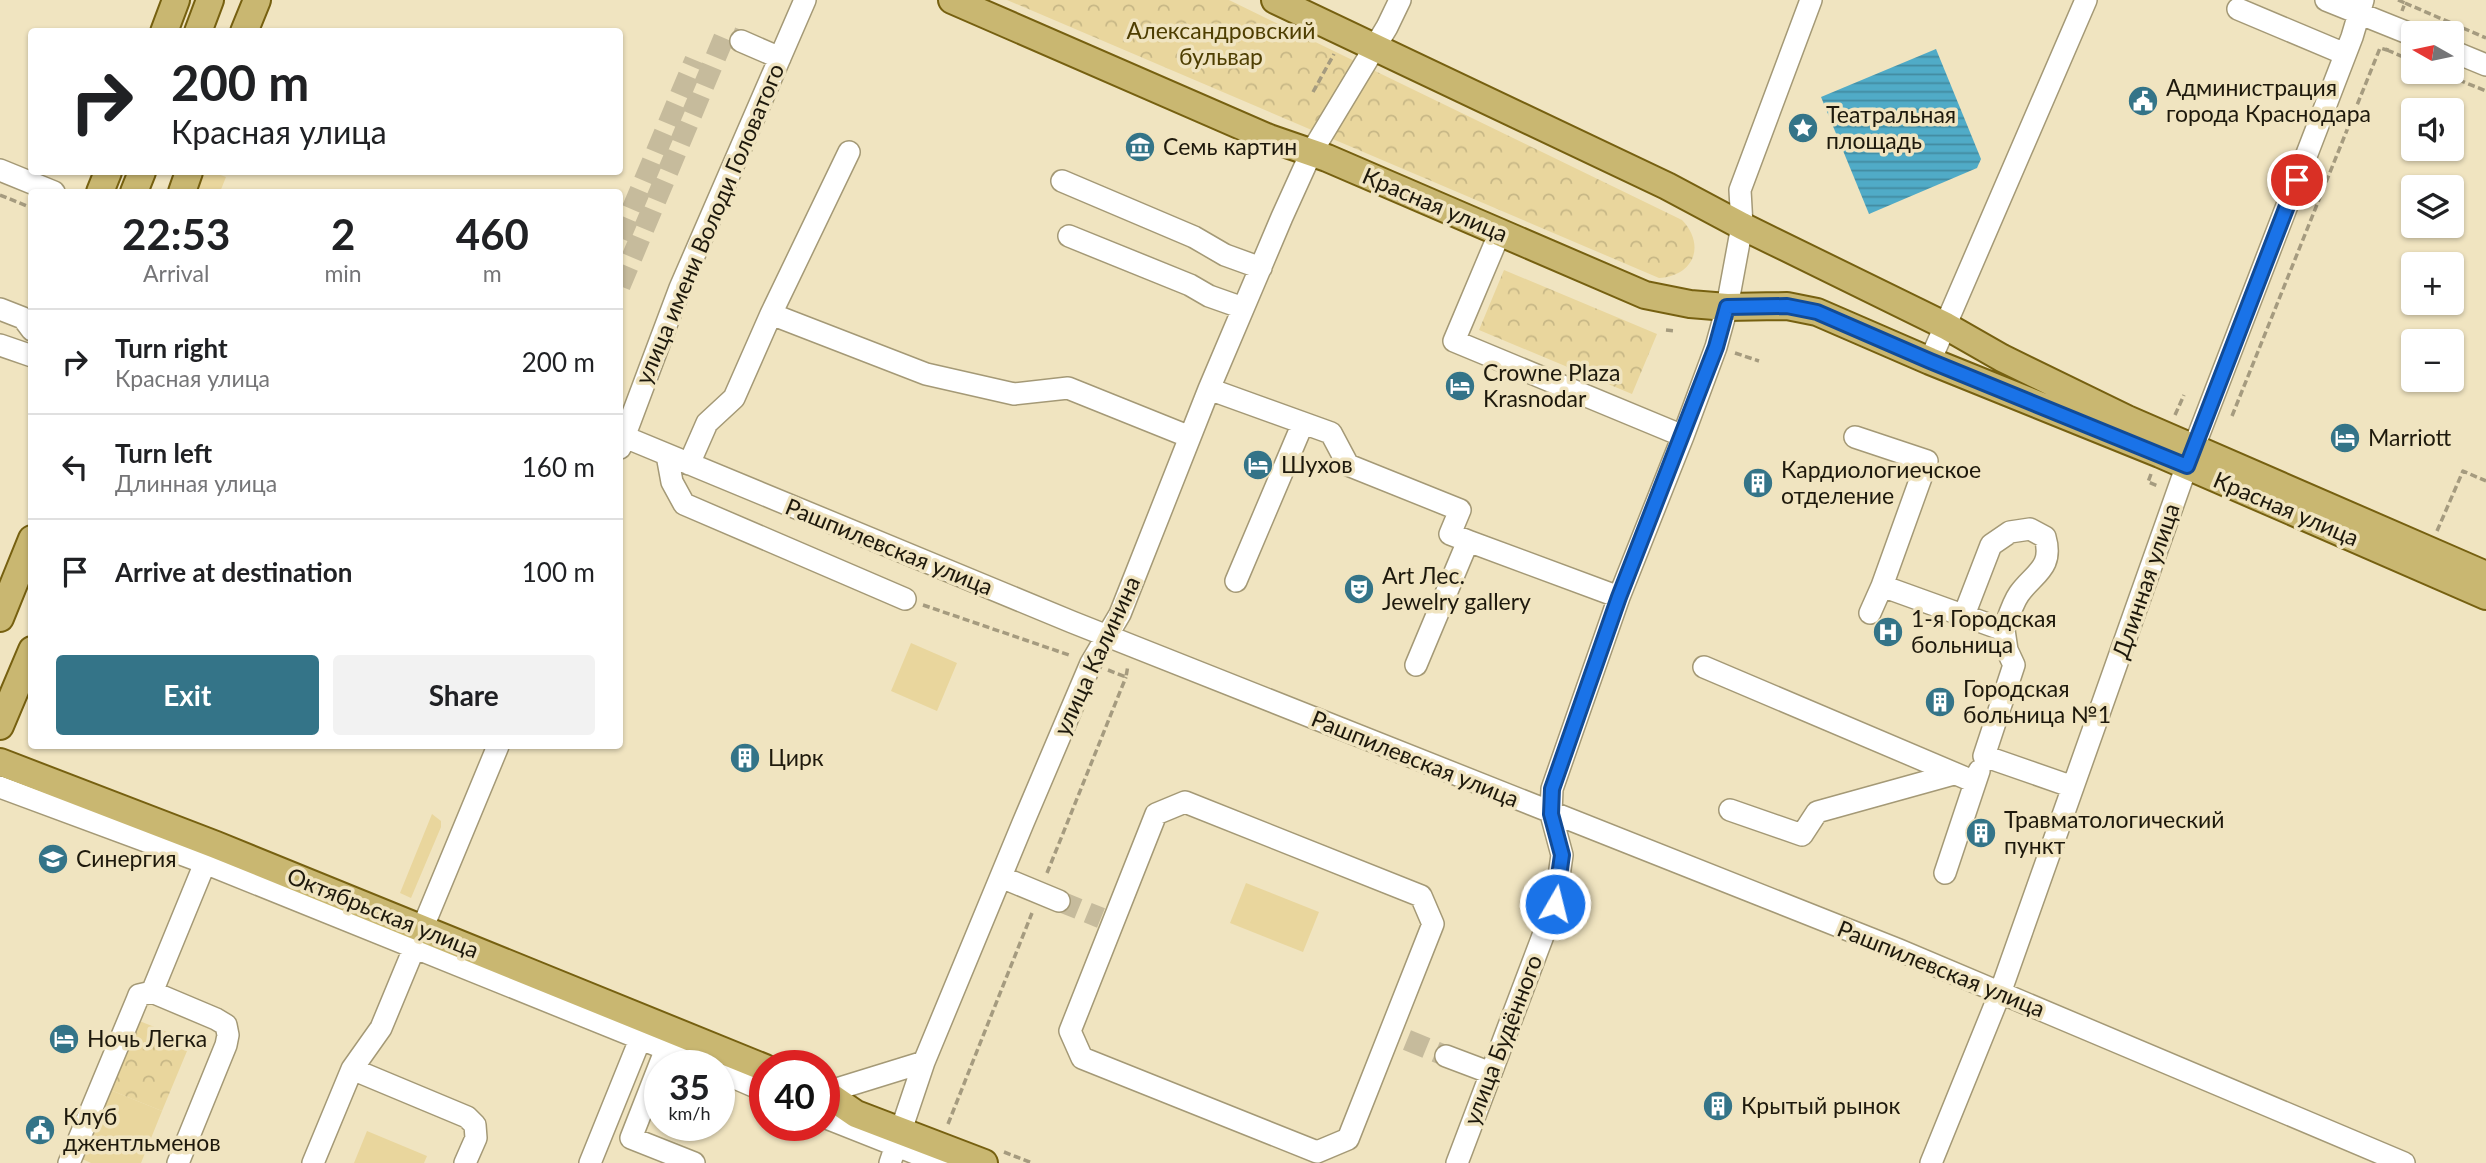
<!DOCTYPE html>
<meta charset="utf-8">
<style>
:root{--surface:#fff;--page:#f2f2f2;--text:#202124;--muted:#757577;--line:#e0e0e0;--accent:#347488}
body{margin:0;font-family:Lato,sans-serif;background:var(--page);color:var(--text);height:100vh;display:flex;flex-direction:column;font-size:26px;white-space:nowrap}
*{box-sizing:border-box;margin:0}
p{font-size:23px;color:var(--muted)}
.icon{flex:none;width:38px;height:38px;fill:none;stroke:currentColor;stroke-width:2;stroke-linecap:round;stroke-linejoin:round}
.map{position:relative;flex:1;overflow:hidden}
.details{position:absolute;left:28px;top:189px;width:595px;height:560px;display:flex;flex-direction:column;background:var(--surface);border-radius:7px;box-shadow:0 2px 5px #0004}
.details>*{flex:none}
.banner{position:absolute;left:28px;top:28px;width:595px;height:147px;border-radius:7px;box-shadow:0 2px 5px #0004;background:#fff;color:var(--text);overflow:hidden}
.needle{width:46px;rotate:279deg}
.controls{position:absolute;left:2401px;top:21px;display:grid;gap:14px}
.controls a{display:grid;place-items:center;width:63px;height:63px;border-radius:7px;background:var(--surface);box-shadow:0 2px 5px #0004;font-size:35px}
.speed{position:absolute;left:644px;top:1050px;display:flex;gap:14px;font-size:35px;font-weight:700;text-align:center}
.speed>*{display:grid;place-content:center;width:91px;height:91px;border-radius:50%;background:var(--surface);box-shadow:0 2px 5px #0004;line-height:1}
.speed small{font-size:18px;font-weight:400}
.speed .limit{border:10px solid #d22;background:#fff;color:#111}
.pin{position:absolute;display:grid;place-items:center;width:60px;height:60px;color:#fff;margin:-30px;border:4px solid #fff;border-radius:50%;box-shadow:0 2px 7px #0007}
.me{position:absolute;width:77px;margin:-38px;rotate:8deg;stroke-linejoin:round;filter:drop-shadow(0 0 5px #0008)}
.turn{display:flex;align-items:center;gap:24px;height:147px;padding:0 28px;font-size:32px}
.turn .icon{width:91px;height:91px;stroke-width:2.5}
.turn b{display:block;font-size:49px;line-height:60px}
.eta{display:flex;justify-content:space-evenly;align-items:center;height:119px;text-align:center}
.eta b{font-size:42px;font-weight:700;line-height:49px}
.action{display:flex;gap:14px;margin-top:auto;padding:14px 28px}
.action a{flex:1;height:80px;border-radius:7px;background:var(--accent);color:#fff;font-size:28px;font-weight:700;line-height:80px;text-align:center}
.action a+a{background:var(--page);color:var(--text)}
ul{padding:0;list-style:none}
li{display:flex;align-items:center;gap:21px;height:105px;padding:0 28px;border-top:2px solid var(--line)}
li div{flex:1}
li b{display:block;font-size:26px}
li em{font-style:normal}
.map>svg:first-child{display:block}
.grass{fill:#e9d69d}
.park{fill:url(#park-crowns)}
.water{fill:url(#water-rules)}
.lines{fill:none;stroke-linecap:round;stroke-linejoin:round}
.minor-tunnel{stroke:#c6bb9c;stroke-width:21;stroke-dasharray:21 10;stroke-linecap:butt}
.minor-casing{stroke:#a49976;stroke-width:24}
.major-casing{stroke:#766010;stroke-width:30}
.path{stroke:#a59b7f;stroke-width:3.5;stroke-dasharray:7 3.5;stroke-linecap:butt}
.minor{stroke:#fff;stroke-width:21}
.major{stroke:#c9b771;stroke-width:26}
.route-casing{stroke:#114b97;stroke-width:18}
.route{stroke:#1a73e8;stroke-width:12}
.labels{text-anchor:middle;stroke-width:7;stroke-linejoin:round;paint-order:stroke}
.park-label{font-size:23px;fill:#4e3e01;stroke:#f0e4c0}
.poi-label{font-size:23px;fill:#1e190c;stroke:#f0e4c0;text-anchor:start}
.street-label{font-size:23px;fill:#1e190c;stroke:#f0e4c0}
</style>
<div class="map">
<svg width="2486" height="1163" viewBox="0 0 2486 1163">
<defs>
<pattern id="park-crowns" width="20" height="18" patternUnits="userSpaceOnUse" patternTransform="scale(1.75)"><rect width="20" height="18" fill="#e9d69d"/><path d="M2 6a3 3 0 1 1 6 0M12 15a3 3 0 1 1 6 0" fill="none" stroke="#c7b786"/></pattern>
<pattern id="water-rules" width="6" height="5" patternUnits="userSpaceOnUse" patternTransform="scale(1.75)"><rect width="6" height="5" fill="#50abc7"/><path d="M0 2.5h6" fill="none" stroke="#428aa0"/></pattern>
</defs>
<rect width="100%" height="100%" fill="#f0e4c0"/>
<path class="grass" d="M204,172h8l14,5 -6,15h-25z
M911,643l46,20 -20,48 -46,-20z
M432,814l9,7v6l-30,71 -11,-5z
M1246,883l73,29 -16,40 -73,-29z
M108,1089l54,22 -21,52h-50l-11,-5z
M367,1131l60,25 -3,7h-70z"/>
<path class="park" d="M1007,0h222l453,220c24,25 12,56 -23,58z
M1504,270l153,64 -25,60 -153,-64z
M137,1020l45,18 -4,10 9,3 -25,60 -54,-22z"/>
<path class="water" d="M1936,49l45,110 -4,9 -108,46 -48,-117z"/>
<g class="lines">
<path class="minor-tunnel" d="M620,238l75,-178
M620,286l105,-251 16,6
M1059,901l42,17
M1407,1040l39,16"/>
<g class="minor-casing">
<path id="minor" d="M2326,0l87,35
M2238,9l107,45
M741,41l39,17
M2452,51l34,14
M849,152l-78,162 155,60 88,20 54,-6 122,49
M0,170l54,22
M1062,181l132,56 31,18 36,13
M1500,232l-46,109 229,95
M1069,236l121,49 19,11 34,12
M0,309l23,9 9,12
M0,345l32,11
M1930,361l156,-361
M1209,389l122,44 17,32 112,45 -10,24 18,7
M620,435l452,187 827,328 505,213
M1855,437l72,24 -45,125 -12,27
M620,448l60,-160 125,-288
M667,455l5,27 12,22 221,95
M689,464l18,-41 27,-25 37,-84
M1236,581l67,-158
M1882,586l122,44 3,20 7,15 -30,91 89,31
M1964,615l27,-70 19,-13 20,-3 15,8c9,31 -11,36 -26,57 -7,10 -11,25 -15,36
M1416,665l52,-124 151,56
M1704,667l271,115
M0,787l205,76 503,203
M1185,802l236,94 12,28 -85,215 -31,13 -235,-94 -12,-27 86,-217z
M1730,810l72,25 15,-23 137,-38
M1945,873l34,-102
M1001,877l58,24
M671,1036l-40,102 63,25
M1446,1056l45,17
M352,1069l115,48 8,8 1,13 -11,25
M719,1071l46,20
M827,1092l97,-30
M824,1117l116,46
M69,1163l68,-163 2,-5 13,-3
M178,1163l48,-118 2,-10 -2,-10 -10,-6 -64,-27 53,-129
M313,1163l39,-94 29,-41 117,-282
M590,1163l51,-126
M890,1163l34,-101 99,-239 68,-160 29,-49 89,-225 73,-172 29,-64 76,-126 13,-27
M1457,1163l98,-259 7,-49 -11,-41 1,-25 67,-192 64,-161 33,-89 11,-40 15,-81 -2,-36 71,-190
M1931,1163l69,-170 187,-528 165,-428 11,-37"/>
</g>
<g class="major-casing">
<path id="major" d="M952,0l317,138 58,20 318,137 45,9 37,3 60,-1 30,6 113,49 230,93 326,142
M1275,0l392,186 75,40 204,100 56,32 125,61 359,156
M164,32l12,-32
M198,32l12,-32
M244,32l13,-32
M100,192l8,-20
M134,192l8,-20
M182,192l7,-20
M0,618l32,-79
M0,726l32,-76
M0,762l216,83 549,223
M824,1092l32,22 128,49"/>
</g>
<path class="path" d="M2398,0l7,3 -3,8
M2405,3l81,35
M2387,50l26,11
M2439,72l47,19
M1313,92l21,-38
M0,195l32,13
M1666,330l9,1
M1735,353l24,8
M2175,415l9,-20
M2232,416l148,-368 7,2 1,-3
M2151,474l-3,8 10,4
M2437,531l26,-60 23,10
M923,605l149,51
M1108,670l18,7 2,-12
M1047,873l79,-196
M948,1124l84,-211
M1004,1152l28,11"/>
<use href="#minor" class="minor"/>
<use href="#major" class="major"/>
</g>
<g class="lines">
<g class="route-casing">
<path id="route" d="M1555,904l7,-49 -11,-41 1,-25 67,-192 97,-250 11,-40 60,-1 30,6 113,49 257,105 110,-286"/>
</g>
<use href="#route" class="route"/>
</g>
<defs>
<g id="civic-disc" transform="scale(1.575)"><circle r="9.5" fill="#347488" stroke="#f0e4c0"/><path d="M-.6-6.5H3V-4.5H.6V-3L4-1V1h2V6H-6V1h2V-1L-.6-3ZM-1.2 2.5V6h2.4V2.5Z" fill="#fff"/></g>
<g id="sight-disc" transform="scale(1.575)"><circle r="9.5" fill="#347488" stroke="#f0e4c0"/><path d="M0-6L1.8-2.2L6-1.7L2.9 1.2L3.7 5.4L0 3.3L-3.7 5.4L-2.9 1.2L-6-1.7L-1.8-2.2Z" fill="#fff"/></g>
<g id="museum-disc" transform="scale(1.575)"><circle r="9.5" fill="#347488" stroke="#f0e4c0"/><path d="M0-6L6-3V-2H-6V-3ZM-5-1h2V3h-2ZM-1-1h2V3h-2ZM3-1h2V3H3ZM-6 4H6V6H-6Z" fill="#fff"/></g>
<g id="hotel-disc" transform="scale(1.575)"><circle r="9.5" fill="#347488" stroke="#f0e4c0"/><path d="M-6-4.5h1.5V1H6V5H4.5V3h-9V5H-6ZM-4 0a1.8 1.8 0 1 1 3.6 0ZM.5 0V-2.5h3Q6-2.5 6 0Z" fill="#fff"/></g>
<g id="building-disc" transform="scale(1.575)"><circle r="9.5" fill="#347488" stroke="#f0e4c0"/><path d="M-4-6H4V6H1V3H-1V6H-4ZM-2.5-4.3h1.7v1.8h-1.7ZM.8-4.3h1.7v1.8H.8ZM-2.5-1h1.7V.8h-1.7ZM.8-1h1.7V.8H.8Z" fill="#fff"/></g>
<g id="theatre-disc" transform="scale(1.575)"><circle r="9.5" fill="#347488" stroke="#f0e4c0"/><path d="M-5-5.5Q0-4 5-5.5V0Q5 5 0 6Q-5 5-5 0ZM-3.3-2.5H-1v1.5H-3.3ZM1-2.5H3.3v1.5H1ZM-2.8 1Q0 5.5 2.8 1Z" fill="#fff"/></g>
<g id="hospital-disc" transform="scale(1.575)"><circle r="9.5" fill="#347488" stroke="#f0e4c0"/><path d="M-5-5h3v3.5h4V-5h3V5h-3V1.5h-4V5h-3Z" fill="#fff"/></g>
<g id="university-disc" transform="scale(1.575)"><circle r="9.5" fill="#347488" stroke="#f0e4c0"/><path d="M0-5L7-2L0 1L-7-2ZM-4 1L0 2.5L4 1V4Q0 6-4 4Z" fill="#fff"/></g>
</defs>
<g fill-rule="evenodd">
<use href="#civic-disc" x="2143" y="101"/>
<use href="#sight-disc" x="1803" y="128"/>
<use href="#museum-disc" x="1140" y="147"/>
<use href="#hotel-disc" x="1460" y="386"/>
<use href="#hotel-disc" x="2345" y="438"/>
<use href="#hotel-disc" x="1258" y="465"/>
<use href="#building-disc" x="1758" y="483"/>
<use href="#theatre-disc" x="1359" y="589"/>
<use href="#hospital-disc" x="1888" y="632"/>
<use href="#building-disc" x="1940" y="702"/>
<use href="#building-disc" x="745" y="758"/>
<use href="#building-disc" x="1981" y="833"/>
<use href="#university-disc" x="53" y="859"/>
<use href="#hotel-disc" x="64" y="1039"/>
<use href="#building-disc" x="1718" y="1106"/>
<use href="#civic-disc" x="40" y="1130"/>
</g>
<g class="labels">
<g class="park-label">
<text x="1221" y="39">Александровский<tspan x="1221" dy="26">бульвар</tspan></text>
</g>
<g class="poi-label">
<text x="2166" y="96">Администрация<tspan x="2166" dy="26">города Краснодара</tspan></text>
<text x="1826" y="123">Театральная<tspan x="1826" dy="26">площадь</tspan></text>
<text x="1163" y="155">Семь картин</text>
<text x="1483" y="381">Crowne Plaza<tspan x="1483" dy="26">Krasnodar</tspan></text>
<text x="2368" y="446">Marriott</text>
<text x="1281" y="473">Шухов</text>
<text x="1781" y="478">Кардиологиечское<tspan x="1781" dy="26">отделение</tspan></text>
<text x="1382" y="584">Art Лес.<tspan x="1382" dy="26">Jewelry gallery</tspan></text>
<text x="1911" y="627">1-я Городская<tspan x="1911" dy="26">больница</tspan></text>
<text x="1963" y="697">Городская<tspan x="1963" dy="26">больница №1</tspan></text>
<text x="768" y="766">Цирк</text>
<text x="2004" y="828">Травматологический<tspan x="2004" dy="26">пункт</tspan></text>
<text x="76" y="867">Синергия</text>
<text x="87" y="1047">Ночь Легка</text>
<text x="1741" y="1114">Крытый рынок</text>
<text x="63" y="1125">Клуб<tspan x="63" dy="26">джентльменов</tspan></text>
</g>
<g class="street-label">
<text transform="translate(1435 205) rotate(23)" y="8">Красная улица</text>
<text transform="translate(710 224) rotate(-67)" y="8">улица имени Володи Головатого</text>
<text transform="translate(2286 509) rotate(23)" y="8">Красная улица</text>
<text transform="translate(889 547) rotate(22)" y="8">Рашпилевская улица</text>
<text transform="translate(2146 581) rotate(-71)" y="8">Длинная улица</text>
<text transform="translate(1097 656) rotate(-65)" y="8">улица Калинина</text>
<text transform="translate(1415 759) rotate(22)" y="8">Рашпилевская улица</text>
<text transform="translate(383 913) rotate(22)" y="8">Октябрьская улица</text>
<text transform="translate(1941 969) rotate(22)" y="8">Рашпилевская улица</text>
<text transform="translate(1503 1040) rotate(-69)" y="8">улица Будённого</text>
</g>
</g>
</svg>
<div class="controls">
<a><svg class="needle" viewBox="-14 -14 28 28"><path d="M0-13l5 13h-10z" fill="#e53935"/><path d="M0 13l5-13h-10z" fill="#757577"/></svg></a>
<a><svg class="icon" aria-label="sound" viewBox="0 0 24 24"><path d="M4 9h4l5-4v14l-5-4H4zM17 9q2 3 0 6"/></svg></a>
<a><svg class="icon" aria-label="layers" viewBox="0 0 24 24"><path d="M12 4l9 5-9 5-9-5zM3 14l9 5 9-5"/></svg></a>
<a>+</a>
<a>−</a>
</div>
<div class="speed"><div>35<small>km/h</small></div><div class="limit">40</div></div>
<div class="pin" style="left:2297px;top:180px;background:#d93025"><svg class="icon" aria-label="arrive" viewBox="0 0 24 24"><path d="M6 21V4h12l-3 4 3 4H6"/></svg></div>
<svg class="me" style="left:1555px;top:904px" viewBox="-20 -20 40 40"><circle r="17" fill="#1a73e8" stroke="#fff" stroke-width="3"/><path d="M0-11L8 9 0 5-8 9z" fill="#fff"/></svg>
<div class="banner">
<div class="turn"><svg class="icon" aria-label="right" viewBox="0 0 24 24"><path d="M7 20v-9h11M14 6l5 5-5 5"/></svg><div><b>200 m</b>Красная улица</div></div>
</div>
<section class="details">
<div class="eta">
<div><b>22:53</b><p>Arrival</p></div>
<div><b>2</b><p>min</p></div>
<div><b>460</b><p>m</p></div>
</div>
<ul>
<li><svg class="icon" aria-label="right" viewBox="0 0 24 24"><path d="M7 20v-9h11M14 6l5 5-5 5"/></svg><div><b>Turn right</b><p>Красная улица</p></div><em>200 m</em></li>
<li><svg class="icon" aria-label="left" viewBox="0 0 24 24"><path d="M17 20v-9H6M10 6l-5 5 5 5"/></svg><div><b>Turn left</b><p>Длинная улица</p></div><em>160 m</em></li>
<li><svg class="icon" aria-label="arrive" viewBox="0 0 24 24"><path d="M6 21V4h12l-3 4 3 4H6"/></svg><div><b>Arrive at destination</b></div><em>100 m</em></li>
</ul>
<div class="action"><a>Exit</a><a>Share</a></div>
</section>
</div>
